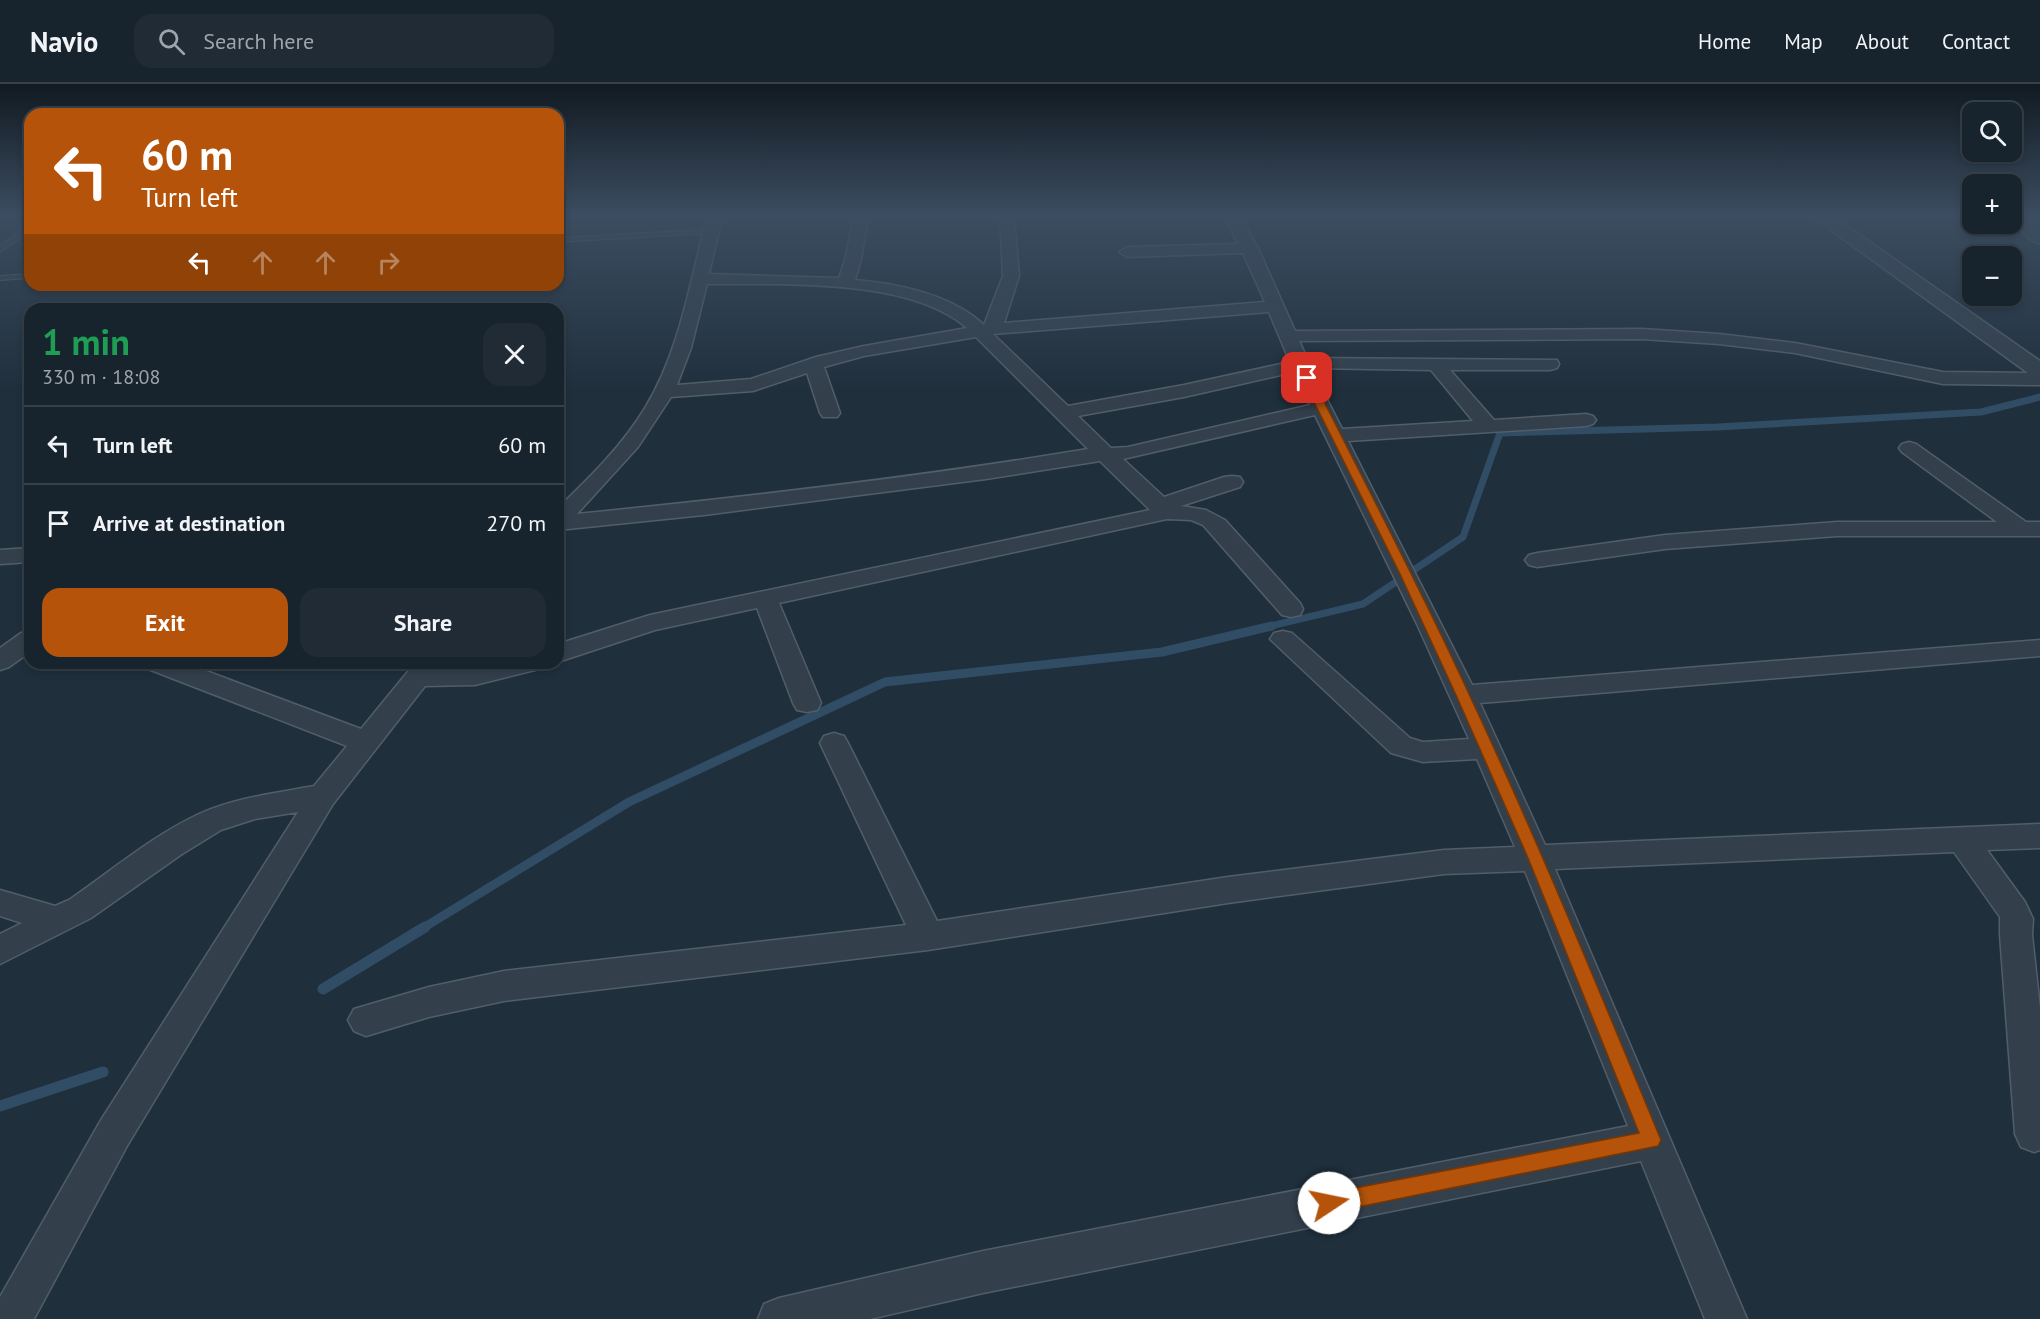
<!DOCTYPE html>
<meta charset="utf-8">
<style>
:root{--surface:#17232d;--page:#202b35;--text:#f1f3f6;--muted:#9ea4aa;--line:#364049;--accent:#b45309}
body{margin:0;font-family:"PT Sans",sans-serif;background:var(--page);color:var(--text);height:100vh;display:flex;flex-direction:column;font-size:22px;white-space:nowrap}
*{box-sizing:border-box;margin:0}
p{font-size:20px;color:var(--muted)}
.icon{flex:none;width:33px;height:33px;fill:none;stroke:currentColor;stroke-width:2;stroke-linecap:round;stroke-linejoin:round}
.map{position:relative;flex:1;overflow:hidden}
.panel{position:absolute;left:24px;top:219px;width:540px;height:366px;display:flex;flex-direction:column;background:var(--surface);border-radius:18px;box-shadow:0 3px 9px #0003,0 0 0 2px var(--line)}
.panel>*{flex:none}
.banner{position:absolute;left:24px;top:24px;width:540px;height:183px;border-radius:18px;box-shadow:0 3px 9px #0003,0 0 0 2px var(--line);background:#b45309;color:#fff;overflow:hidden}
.tools{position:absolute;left:1962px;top:18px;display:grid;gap:12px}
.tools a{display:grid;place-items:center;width:60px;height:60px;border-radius:12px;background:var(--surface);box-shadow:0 3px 9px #0003,0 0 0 2px var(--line);font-size:30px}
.pin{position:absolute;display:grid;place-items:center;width:51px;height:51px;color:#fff;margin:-26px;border-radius:12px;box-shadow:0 3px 9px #0006}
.me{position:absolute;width:66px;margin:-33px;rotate:79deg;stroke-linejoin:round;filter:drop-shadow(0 0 4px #0008)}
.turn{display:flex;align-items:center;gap:21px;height:126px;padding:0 18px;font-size:27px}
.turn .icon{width:78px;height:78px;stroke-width:2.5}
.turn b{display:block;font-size:42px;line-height:51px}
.lanes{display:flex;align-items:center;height:57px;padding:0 18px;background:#0003;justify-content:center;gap:30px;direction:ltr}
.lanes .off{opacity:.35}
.round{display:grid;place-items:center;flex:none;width:63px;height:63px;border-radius:18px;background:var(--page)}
.summary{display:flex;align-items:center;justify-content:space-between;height:102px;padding:0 18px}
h1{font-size:36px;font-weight:700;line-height:45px;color:#1e9e55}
.action{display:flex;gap:12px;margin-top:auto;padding:12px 18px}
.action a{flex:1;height:69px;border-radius:18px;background:var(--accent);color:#fff;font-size:24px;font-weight:700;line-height:69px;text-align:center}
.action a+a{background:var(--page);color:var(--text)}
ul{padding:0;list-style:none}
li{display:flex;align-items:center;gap:18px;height:78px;padding:0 18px;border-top:2px solid var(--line)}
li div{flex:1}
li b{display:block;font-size:22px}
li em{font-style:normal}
header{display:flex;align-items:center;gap:36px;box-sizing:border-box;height:84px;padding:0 30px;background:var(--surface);border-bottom:2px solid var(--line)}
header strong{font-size:28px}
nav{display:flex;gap:33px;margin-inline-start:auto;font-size:21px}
.search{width:420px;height:54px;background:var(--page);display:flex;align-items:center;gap:15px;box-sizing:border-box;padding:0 21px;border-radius:18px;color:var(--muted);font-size:22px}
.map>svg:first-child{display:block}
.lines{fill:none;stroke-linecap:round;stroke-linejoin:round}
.stream-far2{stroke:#314d65;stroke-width:7}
.stream-far1{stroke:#314d65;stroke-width:9}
.stream{stroke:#314d65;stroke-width:11}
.service-casing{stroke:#515e69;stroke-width:2}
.minor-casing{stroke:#515e69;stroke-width:3}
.tertiary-casing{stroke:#515e69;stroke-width:3}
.service{fill:#33404c;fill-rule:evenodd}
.minor{fill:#33404c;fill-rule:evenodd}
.tertiary{fill:#33404c;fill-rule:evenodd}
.route{fill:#b45309;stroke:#753606;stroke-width:1.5}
</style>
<header>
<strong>Navio</strong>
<div class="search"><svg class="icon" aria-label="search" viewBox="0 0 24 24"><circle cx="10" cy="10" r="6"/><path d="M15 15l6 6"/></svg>Search here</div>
<nav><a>Home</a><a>Map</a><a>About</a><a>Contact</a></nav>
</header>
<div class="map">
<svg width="2040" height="1235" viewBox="0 0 2040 1235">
<rect width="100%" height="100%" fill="#1f2f3c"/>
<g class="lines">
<path class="stream-far2" d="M1266,543l97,-23 100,-67 37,-104 218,-6 263,-15 59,-15"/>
<path class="stream-far1" d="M423,844l206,-126 256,-120 277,-30 110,-26"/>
<path class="stream" d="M323,905l102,-62
M0,1022l103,-34"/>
<g class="service-casing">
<path id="service" d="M27,142h3v6l-30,20v-6z
M714,145l1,2 -4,2 -153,9v-4z
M30,190v4l-30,2v-4z"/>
</g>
<g class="minor-casing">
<path id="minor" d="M707,133h15l-13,57 130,4 6,-18 9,-43h14l-7,43 -6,20c44,4 96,14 129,45l19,-49 -3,-59h14l5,59 -15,47 261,-21 -22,-49 -116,4 -8,-5 8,-5 111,-3 -13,-27h15l18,31 37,83 347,-2 77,5 76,9 148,29 97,1v12l-97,-1 -148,-31 -76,-9 -77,-5 -343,2 8,17 250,2 2,4 -2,4 -7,2h-100l44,50 92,-6 7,2 3,4 -3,4 -7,2 -238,15 124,244 568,-45v16l-560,47 65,142 495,-21v24l-53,2 38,52 8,17 -1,16 8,73v142l-6,2 -13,-5 -6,-13 -15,-199v-18l-46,-65 -399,17 192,450h-42l-64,-158 -658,132 -113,26h-112l6,-15 15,-6 204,-47 645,-125 -103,-255 -81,3 -216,29 -300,47 -424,51 -75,16 -63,19 -12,-5 -6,-11 6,-11 75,-22 75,-16 402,-46 -86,-182 4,-7 10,-3 10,3 4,7 89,178 291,-44 216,-27 71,-3 -38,-88 -54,3 -32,-9 -121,-114 4,-6 9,-2 9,2 118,105 13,4 46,-3 -53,-117 -101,-207 -192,44 41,38 60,-20 8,-1 8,1 3,5 -3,5 -59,19 25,4 19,10 75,83 3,6 -3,6 -9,2 -9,-2 -79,-90 -12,-5 -24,-1 -388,84 42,100 -4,7 -10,2 -10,-2 -4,-7 -36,-95 -102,22 -97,32v-18l92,-29 500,-105 -50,-49 -114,18 -282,36 -146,15v-22c31,-30 64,-62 87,-100 35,-57 45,-127 62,-191zM707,200c74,1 201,-7 260,44l-103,18 -48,11 -65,22 -74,6 14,-37zM1269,228l21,50 -106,23 -116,21 -75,-72zM976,253l112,112c-169,28 -340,48 -511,65l61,-67 33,-50 82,-6 54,-18 13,40 3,4h14l3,-4 -16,-46 40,-11zM1311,284l120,2 42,51 -131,8zM1294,288l16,33 -182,42 -17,1 -33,-32 106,-19z
M2014,133h15l11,14v13c-13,-4 -21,-15 -26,-27z
M1909,358l7,2 110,78h14v14h-203l-172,13 -128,18 -8,-2 -4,-5 4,-5 8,-2 128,-18 172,-13h160l-95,-70 -3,-4 3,-4z
M30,464v14l-30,2v-14z
M30,547v21l-21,15 -9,3v-22l21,-15z
M144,579h41l176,66 54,-66h27l-3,5 36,-1 17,-4h51l-4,6 -64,16 -50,1 -92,118 -206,342 -93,173h-34v-22l101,-177 197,-308 -43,7 -34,11 -39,24 -91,64 -91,46v-30l22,-11 -22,-7v-26l55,16 14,-6c42,-29 83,-64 130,-86 35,-16 77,-21 115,-28l33,-40 -199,-77z"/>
</g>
<g class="tertiary-casing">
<path id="tertiary" d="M1813,133h21l206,144v17l-8,-2z"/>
</g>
<use href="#service" class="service"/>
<use href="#minor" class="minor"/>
<use href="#tertiary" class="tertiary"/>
</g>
<linearGradient id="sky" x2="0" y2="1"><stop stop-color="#111a21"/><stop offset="0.43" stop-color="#3c4d61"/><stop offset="1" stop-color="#3c4d61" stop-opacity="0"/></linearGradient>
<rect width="2040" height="306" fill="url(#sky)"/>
<path class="route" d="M1307,291l5,3c53,105 108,209 157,316 69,147 130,296 192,446l-3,6 -329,67 -7,-3 -3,-7 3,-7 7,-3 310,-60 -111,-275 -72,-163 -56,-121 -98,-196z"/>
</svg>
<div class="tools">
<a><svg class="icon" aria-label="search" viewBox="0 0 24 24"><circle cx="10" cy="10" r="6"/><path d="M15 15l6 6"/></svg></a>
<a>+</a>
<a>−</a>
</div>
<div class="pin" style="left:1307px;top:294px;background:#d93025"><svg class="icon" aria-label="arrive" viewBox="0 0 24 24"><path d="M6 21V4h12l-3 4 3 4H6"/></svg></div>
<svg class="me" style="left:1329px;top:1119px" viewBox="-20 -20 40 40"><circle r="19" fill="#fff"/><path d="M0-13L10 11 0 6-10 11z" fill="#b45309"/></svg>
<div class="banner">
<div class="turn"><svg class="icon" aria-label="left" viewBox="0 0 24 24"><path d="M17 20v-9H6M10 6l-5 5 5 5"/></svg><div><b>60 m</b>Turn left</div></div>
<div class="lanes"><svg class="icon" aria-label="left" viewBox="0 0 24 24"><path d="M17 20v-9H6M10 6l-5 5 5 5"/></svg><svg class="icon off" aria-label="ahead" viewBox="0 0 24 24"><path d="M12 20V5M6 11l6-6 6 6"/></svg><svg class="icon off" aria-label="ahead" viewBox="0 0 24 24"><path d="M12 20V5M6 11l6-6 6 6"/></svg><svg class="icon off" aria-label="right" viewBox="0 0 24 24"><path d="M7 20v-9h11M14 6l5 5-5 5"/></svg></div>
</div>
<section class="panel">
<div class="summary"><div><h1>1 min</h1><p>330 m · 18:08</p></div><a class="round"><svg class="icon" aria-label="close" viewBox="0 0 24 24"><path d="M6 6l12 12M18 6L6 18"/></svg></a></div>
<ul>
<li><svg class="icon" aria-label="left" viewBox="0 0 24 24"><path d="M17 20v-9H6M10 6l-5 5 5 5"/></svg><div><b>Turn left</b></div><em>60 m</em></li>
<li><svg class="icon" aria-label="arrive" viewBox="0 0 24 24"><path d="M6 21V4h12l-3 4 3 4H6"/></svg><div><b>Arrive at destination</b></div><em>270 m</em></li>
</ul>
<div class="action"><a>Exit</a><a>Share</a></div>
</section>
</div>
